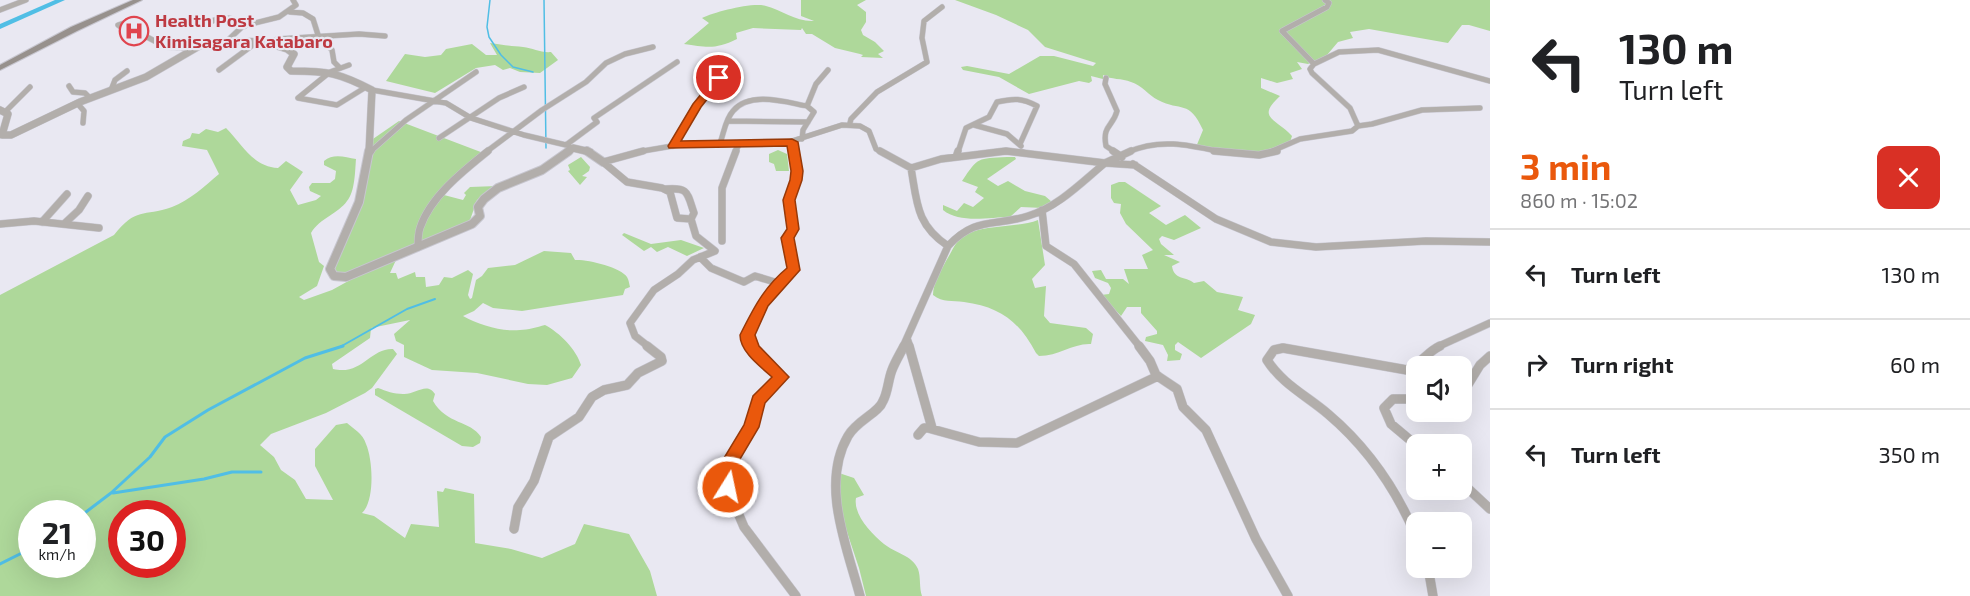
<!DOCTYPE html>
<meta charset="utf-8">
<style>
:root{--surface:#fff;--page:#f6f6f6;--text:#202124;--muted:#757577;--line:#e0e0e0;--accent:#ea580c}
body{margin:0;font-family:"Exo 2",sans-serif;background:var(--page);color:var(--text);height:100vh;display:flex;flex-direction:column;font-size:22px;white-space:nowrap}
*{box-sizing:border-box;margin:0}
p{font-size:20px;color:var(--muted)}
.icon{flex:none;width:33px;height:33px;fill:none;stroke:currentColor;stroke-width:2;stroke-linecap:round;stroke-linejoin:round}
.map{position:relative;flex:1;overflow:hidden}
.side{display:flex;flex-direction:column;background:var(--surface);width:480px}
.side>*{flex:none}
.guide{background:#fff;color:var(--text);overflow:hidden}
.buttons{position:absolute;left:1406px;top:356px;display:grid;gap:12px}
.buttons a{display:grid;place-items:center;width:66px;height:66px;border-radius:12px;background:var(--surface);box-shadow:0 6px 24px #0002;font-size:30px}
.speed{position:absolute;left:18px;top:500px;display:flex;gap:12px;font-size:30px;font-weight:700;text-align:center}
.speed>*{display:grid;place-content:center;width:78px;height:78px;border-radius:50%;background:var(--surface);box-shadow:0 6px 24px #0002;line-height:1}
.speed small{font-size:15px;font-weight:400}
.speed .limit{border:9px solid #d22;background:#fff;color:#111}
.pin{position:absolute;display:grid;place-items:center;width:51px;height:51px;color:#fff;margin:-26px;border:3px solid #fff;border-radius:50%;box-shadow:0 2px 6px #0007}
.me{position:absolute;width:66px;margin:-33px;rotate:10deg;stroke-linejoin:round;filter:drop-shadow(0 0 4px #0008)}
.turn{display:flex;align-items:center;gap:21px;height:126px;padding:0 30px;font-size:27px}
.turn .icon{width:78px;height:78px;stroke-width:2.5}
.turn b{display:block;font-size:42px;line-height:51px}
.round{display:grid;place-items:center;flex:none;width:63px;height:63px;border-radius:12px;background:var(--page)}
.headline{display:flex;align-items:center;justify-content:space-between;height:102px;padding:0 30px}
h1{font-size:36px;font-weight:700;line-height:45px;color:var(--accent)}
ul{padding:0;list-style:none}
li{display:flex;align-items:center;gap:18px;height:90px;padding:0 30px;border-top:2px solid var(--line)}
li div{flex:1}
li b{display:block;font-size:22px}
li em{font-style:normal}
main{display:flex;flex:1;min-height:0}
.map>svg:first-child{display:block}
.green{fill:#aed89a;fill-rule:evenodd}
.lines{fill:none;stroke-linecap:round;stroke-linejoin:round}
.stream-far2{stroke:#50bee5;stroke-width:1.5}
.stream-far1{stroke:#50bee5;stroke-width:2}
.stream{stroke:#50bee5;stroke-width:3}
.river{fill:#50bee5;fill-rule:evenodd}
.minor-far2-casing{stroke:#c7c6cf;stroke-width:6}
.minor-far1-casing{stroke:#c7c6cf;stroke-width:8}
.minor-casing{stroke:#c7c6cf;stroke-width:10}
.tertiary-far1-casing{stroke:#c7c6cf;stroke-width:8}
.tertiary-casing{stroke:#c7c6cf;stroke-width:10}
.secondary-casing{stroke:#c7c6cf;stroke-width:2}
.minor-far2{stroke:#b2aeab;stroke-width:5}
.minor-far1{stroke:#b2aeab;stroke-width:7}
.minor{stroke:#b2aeab;stroke-width:9}
.tertiary-far1{stroke:#b2aeab;stroke-width:7}
.tertiary{stroke:#b2aeab;stroke-width:8}
.secondary{fill:#97918d;fill-rule:evenodd}
.route{fill:#ea580c;stroke:#983908;stroke-width:1.5}
.labels{text-anchor:middle;stroke-width:4.5;stroke-linejoin:round;paint-order:stroke}
.far-health-label{font-size:18px;font-weight:bold;fill:#be3a42;stroke:#e9e8f2;text-anchor:start}
</style>
<main>
<div class="map">
<svg width="1490" height="596" viewBox="0 0 1490 596">
<rect width="100%" height="100%" fill="#e9e8f2"/>
<path class="green" d="M801,0h65l-9,5 9,7v10l-5,8 2,5 12,7 9,9 -6,3 5,4 -22,-1 2,-2 -3,-1 -25,-6 -23,-14h-6l-4,-6 -1,2 -48,-2 -17,5 1,6c-22,11 -31,8 -53,5l25,-21 -7,-5c13,-6 50,-16 64,-12 16,4 30,16 48,15l-13,-5z
M955,0h535v31l-21,-6h-7l-14,18 -79,-14 -19,3 3,6 -15,4 -11,13 -19,9 -11,-2 5,7 -12,4 3,6 -16,4 -16,-5v10l19,8c-24,22 -5,22 12,40l-2,6 -29,11 -65,-6 7,-17c-14,-31 -22,-18 -45,-30 -10,-5 -16,-15 -27,-18 -9,-4 -20,-2 -28,-7v4l-12,-3 1,5 -3,2 -10,-2 -50,13 -30,-17 -36,-7 -2,-3 6,-1 42,8 31,-18h14l39,10 3,-3 -51,-16 -17,-17 -32,-15z
M490,43c12,2 21,3 33,4 10,1 18,6 28,5l7,8 -18,13 -20,-1 -10,-4 -7,2 -8,-5 -19,3 -41,25 -49,-12 19,-27 20,3 16,-2 5,-6 26,-5 14,11h11z
M399,121l87,33 -16,13 -26,28 19,5 3,-5 -2,-2 6,-6 27,-1 -20,14 -8,23 -125,53 -11,-5 29,-68 8,-62z
M226,128c16,16 27,39 52,40l8,-7 17,11 -13,18 8,15 18,-5 5,-4 -11,-5 -1,-4 3,-4h18l5,-4 1,-8 -12,-6v-4c9,-8 21,-4 32,-2 -1,12 -1,33 -9,42 -8,12 -27,17 -36,32l8,29 5,4 -7,20 -18,11 5,3 28,-10 20,-11 44,-19 -6,13h6l2,6 17,-7 1,5h9l1,10 13,-2 5,-8 8,1 16,-8 5,4 -5,21 2,4 2,-1 4,-18 6,-4 6,-8 27,-3 29,-14 27,2 4,7c11,-1 46,7 52,17 2,3 2,7 3,10l-5,2 -2,6 -101,16 -29,-3 -10,-5 -9,8 -11,5c16,9 39,16 57,14 8,0 17,-3 25,-5 15,8 31,24 36,40l-9,13 -25,7 -19,-1 -51,-11 -45,-3 -28,-13v-12l-8,-4 -2,-7 16,-14 -39,8 -1,10 -38,26 1,5c29,7 37,-21 60,-20l4,5 -25,34 -7,5 -39,20 -55,21 -11,11 14,12 7,13 14,10 11,19 27,1 -18,-34v-17l21,-24 11,-2c7,6 16,11 19,21 7,16 9,57 -4,69l12,3 31,22 6,-14 28,3 -2,-36 6,1 2,-4 29,6 1,49 36,6 31,9 33,-14 9,-20 45,10 21,37 7,25h-657v-301l114,-60c22,-28 29,-18 58,-28 17,-6 34,-22 47,-33l-12,-24 -25,-4 1,-5 7,-3 2,-5 7,1 7,-5 12,3zM32,513h50v51h-50zM122,513h50v51h-50z
M778,150l9,4 2,17h-13l-2,-7 -5,-2v-8z
M581,157l9,10 -1,4 -7,5 5,1 -7,8 -12,-14 2,-1 -2,-5z
M1007,157h8l1,2 -29,20 11,7 10,-5 17,10 20,5 7,6 -9,6 -22,-1 -11,10c-20,0 -50,7 -67,-7v-5l14,6 7,-8 9,4 11,-9 -9,-6 3,-5 -16,-6c17,-25 15,-22 45,-24z
M1119,182h6l36,24 -12,7 17,12 19,-10 16,13 -27,12 -12,-4 -3,3 2,5 13,11h-10l16,7 -8,4c2,14 13,10 22,17l10,-2 13,11 26,5 -5,13 17,5 -4,9 -50,34 -23,-16 -3,3v5l7,4 -2,6 -13,1 1,-6 -5,-10 -18,-4 1,-4 11,-3v-3l-16,-18v-6h-14l-6,9 -20,-21 8,-1 2,-6 -3,-5 -13,-5 -3,-7 9,-1 5,9h17l6,5 -5,-15h24l-6,-14 11,-5 -27,-26 -6,-11 1,-9 -7,-1 -3,-5v-13z
M1038,220l7,45 -13,14 3,9 11,-2 -2,30 6,7 36,5 7,6 -2,10c-18,-1 -32,12 -52,12l-3,-3c-17,-32 -36,-46 -72,-51 -12,-2 -21,1 -31,-7 0,-12 7,-23 13,-34 4,-6 7,-14 12,-20 15,-18 58,-12 80,-21z
M624,233l27,11 30,-4 23,8 -17,8 -19,-9 -11,5 -6,-5 -7,4 -22,-16z
M378,388c8,3 16,6 25,6 12,1 24,-13 32,0l-2,7c14,24 37,19 48,36l-1,6 -7,4 -11,-1 -87,-51v-6z
M839,473l15,5 10,17 -8,3c-3,17 16,36 28,46 11,9 28,11 34,25 3,8 1,19 4,27h-56l-7,-28 -17,-51z"/>
<g class="lines">
<path class="stream-far2" d="M490,0l-3,27 2,10 12,18 12,12 20,5
M544,0l2,148"/>
<path class="stream-far1" d="M340,347l67,-38 28,-10"/>
<path class="stream" d="M113,493l91,-14 28,-7h29
M82,515l29,-22 39,-36 15,-20 43,-27 97,-52 38,-12
M0,564l32,-16"/>
<path class="river" d="M55,0h10l-65,29v-5z"/>
<g class="minor-far2-casing">
<path id="minor-far2" d="M0,10l26,-10
M290,12l13,1 10,6 6,19 13,12 2,12 6,6
M124,23l-6,2 10,7 19,5 19,10 29,1
M205,25c14,-9 27,-10 40,1
M227,41l16,-15 36,-9 17,-12 -3,-5
M266,43l12,-4 81,-5 26,2
M1314,64l25,-12 39,-2 112,31
M349,65l-19,7 -32,26 39,7 29,-18
M219,70l38,-28
M1106,78l-1,6 12,27c-4,16 -15,14 -11,35l9,6
M69,86l4,6 12,1 5,5
M111,90l4,-10 12,-9
M372,90l74,13 25,15 53,17 42,10
M77,103l7,8 -1,12
M6,111l24,-24
M728,121l80,1
M850,123l1,-4 26,-27 50,-30 -5,-24 2,-17 18,-14
M974,125l33,9 14,12
M1358,126l14,-2 50,-14 58,-2
M439,138l60,-40 25,-11
M802,139l1,-9 11,-18 -7,-6 9,-22 12,-14
M792,142l1,10
M720,143c4,-10 5,-23 13,-32 17,-20 52,-9 74,-5
M569,146l-3,-1 31,-23 -3,-4 83,-56
M673,146l23,-40 23,-28
M370,152l36,-32 70,-48
M486,152l56,-42 44,-28 20,-19 19,-9 28,-7
M637,152l53,-9h96l56,-18 18,1 9,5 7,18 6,3
M735,152l5,-9
M958,152l8,-24 23,-11 8,-15c17,-4 25,-4 40,4l-17,38
M994,152h29
M1128,152c32,-14 61,-7 93,0
M1270,152l30,-13 52,-8 6,-5 -8,-18 -38,-35 -2,-4 4,-5 -32,-33 45,-24 2,-4 -4,-3"/>
</g>
<g class="minor-far1-casing">
<path id="minor-far1" d="M643,151l-40,11 24,20 35,6 8,4 7,26 14,1 5,17 19,15 -22,9 -15,14 -24,16 -24,33 5,13 14,11
M880,151l31,17c6,34 5,57 37,78
M1113,151l9,6
M1214,151l45,4 18,-4
M369,153l2,-2
M956,157l2,-6
M1133,164l83,55 55,23 45,5 110,-6 64,1
M911,168l30,-9 65,-8 99,12 26,-12
M666,189c23,-2 21,4 28,24l-3,6
M1042,210l4,36 28,18 66,83
M42,222l25,-28
M65,223l14,-13 9,-14
M0,224l34,-3 65,7
M722,241v-53l14,-37
M418,247c0,-6 0,-13 2,-19 10,-31 43,-57 68,-77
M700,257l11,11 33,14 11,-6 23,7
M907,338l3,9
M752,347l-5,-7c5,-30 25,-50 47,-70l-6,-27 5,-18 -4,-25 8,-23 -4,-26
M903,347l45,-101c28,-30 46,-19 80,-30 30,-9 54,-34 77,-53l30,2
M1437,347l53,-24"/>
</g>
<g class="minor-casing">
<path id="minor" d="M751,346l31,31 -24,23 -7,27 -19,31 -5,29 17,40 52,69
M909,346l23,82
M1139,346l11,15 6,14 21,14 6,18 23,23 50,109 32,57
M1461,396l19,-31 10,-9
M1416,399h-23l-9,9 7,16 25,21
M918,435l6,-7h4l51,14 38,1 141,-67
M1461,482l29,27
M514,529l4,-22 16,-26 15,-44 30,-20 13,-20 12,-7 23,-5 11,-12 24,-12 -1,-4 -14,-11
M1416,536c-20,-47 -49,-89 -88,-122 -21,-18 -46,-30 -61,-54l7,-10 9,-2 124,22c15,-7 20,-18 33,-24
M1428,567l5,29
M860,596c-13,-49 -40,-112 -12,-160 9,-16 31,-23 35,-35 5,-9 5,-21 9,-31 3,-8 8,-16 12,-24"/>
</g>
<g class="tertiary-far1-casing">
<path id="tertiary-far1" d="M0,110l8,4 -6,21h9l69,-33 66,-25 55,-32 35,-4 28,1 23,7 7,5 -7,13 4,4c37,0 48,2 81,19l-3,62
M567,152l6,-4 17,4"/>
</g>
<g class="tertiary-casing">
<path id="tertiary" d="M369,151l-10,51 -29,67 4,7 12,1 126,-53 8,-8 -2,-9 6,-8 14,-11 44,-18 27,-19
M587,151l16,11"/>
</g>
<g class="secondary-casing">
<path id="secondary" d="M133,0h9l-65,31 -77,39v-5l71,-38z"/>
</g>
<use href="#minor-far2" class="minor-far2"/>
<use href="#minor-far1" class="minor-far1"/>
<use href="#minor" class="minor"/>
<use href="#tertiary-far1" class="tertiary-far1"/>
<use href="#tertiary" class="tertiary"/>
<use href="#secondary" class="secondary"/>
</g>
<path class="route" d="M719,75l5,3 -23,29 -20,34 111,-2 6,3 5,29 -1,9 -7,20 4,29 -5,9 6,32 -32,36 -13,29 4,11 30,31 -24,26 -6,24 -19,32 -7,33 -5,2 -6,-2 -3,-5 5,-29 20,-33 9,-29 19,-19c-11,-10 -32,-25 -32,-42 13,-26 24,-48 47,-67l-6,-30 6,-9 -4,-29 7,-20 1,-9 -4,-25 -118,2 -1,-2 25,-42 23,-28z"/>
<defs>
<g id="hospital-ring" transform="scale(1.5)"><circle r="9.5" fill="#e9e8f2" stroke="#e0444e" stroke-width="1.5"/><path d="M-5-5h3v3.5h4V-5h3V5h-3V1.5h-4V5h-3Z" fill="#e0444e"/></g>
</defs>
<g fill-rule="evenodd">
<use href="#hospital-ring" x="134" y="31"/>
</g>
<g class="labels">
<g class="far-health-label">
<text x="155" y="27">Health Post<tspan x="155" dy="21">Kimisagara Katabaro</tspan></text>
</g>
</g>
</svg>
<div class="buttons">
<a><svg class="icon" aria-label="sound" viewBox="0 0 24 24"><path d="M4 9h4l5-4v14l-5-4H4zM17 9q2 3 0 6"/></svg></a>
<a>+</a>
<a>−</a>
</div>
<div class="speed"><div>21<small>km/h</small></div><div class="limit">30</div></div>
<div class="pin" style="left:719px;top:78px;background:#d93025"><svg class="icon" aria-label="arrive" viewBox="0 0 24 24"><path d="M6 21V4h12l-3 4 3 4H6"/></svg></div>
<svg class="me" style="left:728px;top:487px" viewBox="-20 -20 40 40"><circle r="17" fill="#ea580c" stroke="#fff" stroke-width="3"/><path d="M0-11L8 9 0 5-8 9z" fill="#fff"/></svg>
</div>
<section class="side">
<div class="guide">
<div class="turn"><svg class="icon" aria-label="left" viewBox="0 0 24 24"><path d="M17 20v-9H6M10 6l-5 5 5 5"/></svg><div><b>130 m</b>Turn left</div></div>
</div>
<div class="headline"><div><h1>3 min</h1><p>860 m · 15:02</p></div><a class="round" style="background:#d93025;color:#fff"><svg class="icon" aria-label="close" viewBox="0 0 24 24"><path d="M6 6l12 12M18 6L6 18"/></svg></a></div>
<ul>
<li><svg class="icon" aria-label="left" viewBox="0 0 24 24"><path d="M17 20v-9H6M10 6l-5 5 5 5"/></svg><div><b>Turn left</b></div><em>130 m</em></li>
<li><svg class="icon" aria-label="right" viewBox="0 0 24 24"><path d="M7 20v-9h11M14 6l5 5-5 5"/></svg><div><b>Turn right</b></div><em>60 m</em></li>
<li><svg class="icon" aria-label="left" viewBox="0 0 24 24"><path d="M17 20v-9H6M10 6l-5 5 5 5"/></svg><div><b>Turn left</b></div><em>350 m</em></li>
</ul>
</section>
</main>
